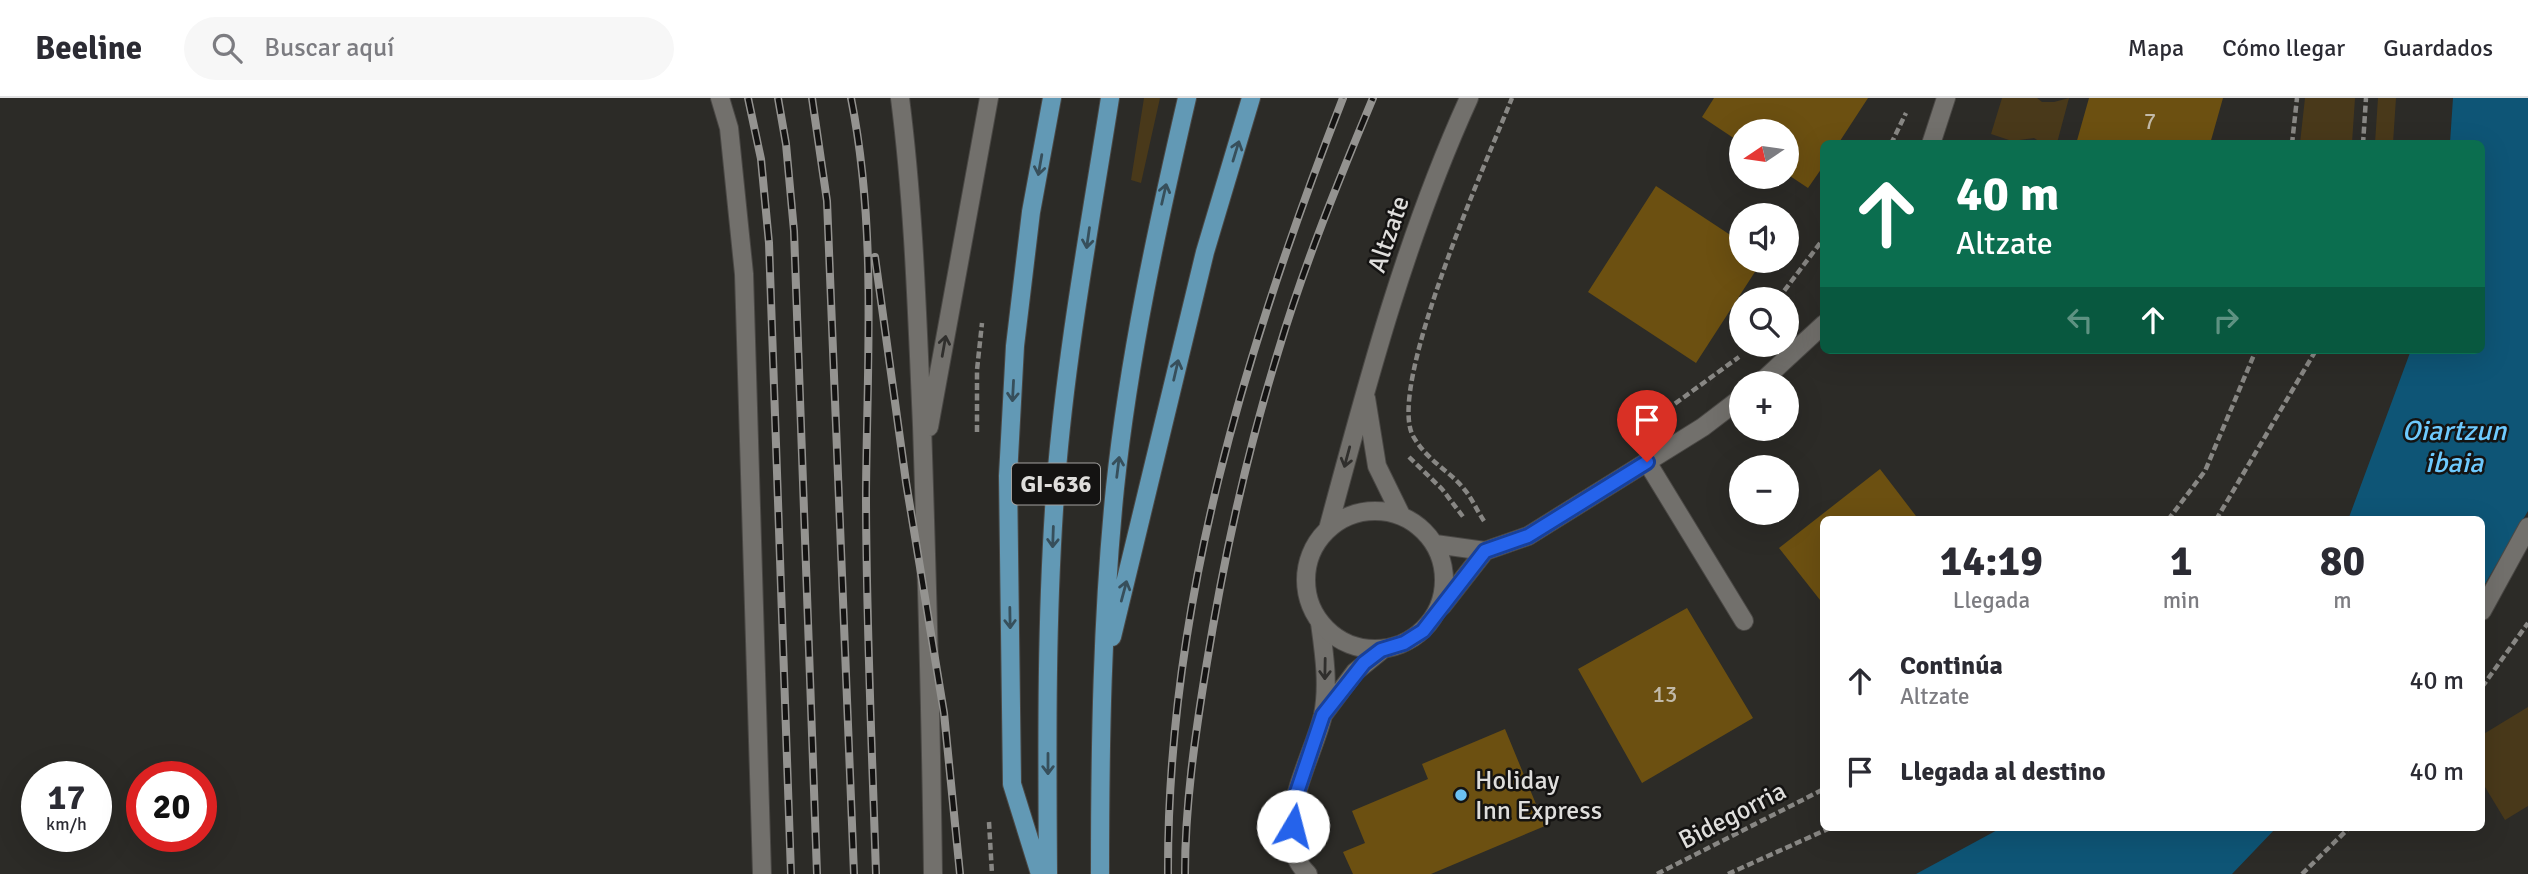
<!DOCTYPE html>
<html lang="es">
<meta charset="utf-8">
<style>
:root{--surface:#fff;--page:#f7f7f7;--text:#2b2b33;--muted:#7c7c81;--line:#e1e1e2}
body{margin:0;font-family:Signika,sans-serif;background:var(--page);color:var(--text);height:100vh;display:flex;flex-direction:column;font-size:26px;white-space:nowrap}
*{box-sizing:border-box;margin:0}
p{font-size:23px;color:var(--muted)}
.icon{flex:none;width:38px;height:38px;fill:none;stroke:currentColor;stroke-width:2;stroke-linecap:round;stroke-linejoin:round}
.map{position:relative;flex:1;overflow:hidden}
.side{position:absolute;left:1820px;top:418px;width:665px;height:315px;display:flex;flex-direction:column;background:var(--surface);border-radius:10px;box-shadow:0 7px 28px #0002}
.side>*{flex:none}
.banner{position:absolute;left:1820px;top:42px;width:665px;height:214px;border-radius:10px;box-shadow:0 7px 28px #0002;background:#0b6e4f;color:#fff;overflow:hidden}
.needle{width:46px;rotate:257deg}
.buttons{position:absolute;left:1729px;top:21px;display:grid;gap:14px}
.buttons a{display:grid;place-items:center;width:70px;height:70px;border-radius:50%;background:var(--surface);box-shadow:0 7px 28px #0002;font-size:35px}
.speed{position:absolute;left:21px;top:663px;display:flex;gap:14px;font-size:35px;font-weight:700;text-align:center}
.speed>*{display:grid;place-content:center;width:91px;height:91px;border-radius:50%;background:var(--surface);box-shadow:0 7px 28px #0002;line-height:1}
.speed small{font-size:18px;font-weight:400}
.speed .limit{border:10px solid #d22;background:#fff;color:#111}
.pin{position:absolute;display:grid;place-items:center;width:60px;height:60px;color:#fff;margin:-72px -30px;border-radius:50% 50% 50% 0;rotate:-45deg;box-shadow:0 0 7px #0007}
.pin .icon{rotate:45deg}
.me{position:absolute;width:77px;margin:-38px;rotate:8deg;stroke-linejoin:round;filter:drop-shadow(0 0 5px #0008)}
.turn{display:flex;align-items:center;gap:24px;height:147px;padding:0 21px;font-size:32px}
.turn .icon{width:91px;height:91px;stroke-width:2.5}
.turn b{display:block;font-size:49px;line-height:60px}
.lanes{display:flex;align-items:center;height:66px;padding:0 21px;background:#0003;justify-content:center;gap:35px;direction:ltr}
.lanes .off{opacity:.35}
.eta{display:flex;justify-content:space-evenly;align-items:center;height:119px;text-align:center}
.eta b{font-size:42px;font-weight:700;line-height:49px}
ul{padding:0;list-style:none}
li{display:flex;align-items:center;gap:21px;height:91px;padding:0 21px}
li div{flex:1}
li b{display:block;font-size:26px}
li em{font-style:normal}
header{display:flex;align-items:center;gap:42px;box-sizing:border-box;height:98px;padding:0 35px;background:var(--surface);border-bottom:2px solid var(--line)}
header strong{font-size:33px}
nav{display:flex;gap:38px;margin-inline-start:auto;font-size:24px}
.search{width:490px;height:63px;background:var(--page);display:flex;align-items:center;gap:18px;box-sizing:border-box;padding:0 24px;border-radius:38px;color:var(--muted);font-size:26px}
.map>svg:first-child{display:block}
.green{fill:#49391a}
.water{fill:#0e5576}
.building{fill:#6c5011}
.lines{fill:none;stroke-linecap:round;stroke-linejoin:round}
.service-casing{stroke:#4a4845;stroke-width:20}
.minor-casing{stroke:#4a4845;stroke-width:20}
.primary-casing{stroke:#4a4845;stroke-width:20}
.path{stroke:#888784;stroke-width:4.5;stroke-dasharray:7 3.5;stroke-linecap:butt}
.service{stroke:#72706c;stroke-width:18}
.minor{stroke:#72706c;stroke-width:18}
.primary{stroke:#6299b5;stroke-width:18}
.rail-casing{stroke:#949390;stroke-width:8}
.rail{stroke:#141312;stroke-width:5;stroke-dasharray:16;stroke-linecap:butt}
.oneway{stroke:#374f5b}
.oneway2{stroke:#302f2d}
.route-casing{stroke:#184099;stroke-width:18}
.route{stroke:#2563eb;stroke-width:12}
.poi-dot{fill:#6cc2f3;stroke:#141312;stroke-width:2.5}
.labels{text-anchor:middle;stroke-width:5;stroke-linejoin:round;paint-order:stroke}
.number-label{font-size:23px;fill:#c2baa9}
.shield{fill:#141312;stroke:#a2a19f;stroke-width:2}
.shield-label{font-size:24px;font-weight:bold;fill:#dfdedc}
.street-label{font-size:26px;fill:#dfdedc;stroke:#141312}
.poi-label{font-size:26px;fill:#dfdedc;stroke:#141312;text-anchor:start}
.water-label{font-size:28px;font-style:italic;fill:#6ecafe;stroke:#141312}
</style>
<header>
<strong>Beeline</strong>
<div class="search"><svg class="icon" aria-label="search" viewBox="0 0 24 24"><circle cx="10" cy="10" r="6"/><path d="M15 15l6 6"/></svg>Buscar aquí</div>
<nav><a>Mapa</a><a>Cómo llegar</a><a>Guardados</a></nav>
</header>
<div class="map">
<svg width="2528" height="776" viewBox="0 0 2528 776">
<rect width="100%" height="100%" fill="#2c2b27"/>
<path class="green" d="M1144,0h16l-19,85 -10,-3z
M2002,0h35l5,4h12l15,-4 -12,45h-15l-8,-5 -22,3 -21,-7z
M2305,0h50l-3,45h-52z
M2378,0h18l-3,45h-18z
M2528,609v99l-23,14 -23,-38v-47z"/>
<path class="water" d="M2453,0h75v413l-46,78v-69h-134l63,-170h71v-206l-32,-1z
M2001,730h275l-44,46h-316z"/>
<path class="building" d="M1714,0h154l-30,46h-14v21l-16,23 -21,-14v-43h-46v12l-39,-26z
M2089,0h134l-13,46h-134z
M1656,88l85,56v19h21l-66,102 -108,-71z
M1880,371l39,51h-95v85l-45,-57z
M1687,510l66,110 -111,65 -64,-114z
M1505,631l40,97 -114,48h-78l-10,-22 22,-9 -13,-32 76,-32 -6,-15z"/>
<g class="lines">
<g class="service-casing">
<path id="service" d="M720,0l9,30 15,146 18,600
M900,0c14,109 17,217 22,327 5,150 9,299 11,449
M929,329l60,-329
M1647,364l97,159
M2482,513l46,-84
M1323,617l32,-43 27,-22
M1308,776c-42,-39 5,-116 15,-159 6,-30 1,-63 -3,-92"/>
</g>
<g class="minor-casing">
<path id="minor" d="M1931,46l15,-46
M1760,285l64,-59
M1366,300l11,68 24,49
M1306 482a69 69 0 1 1 138 0a69 69 0 1 1-138 0Z
M1328,431c39,-146 78,-293 141,-431
M1435,446l50,7 43,-15 175,-109 38,-29
M1442,508l43,-55"/>
</g>
<g class="primary-casing">
<path id="primary" d="M1112,539l93,-385 46,-154
M1040,776l-28,-90 -4,-308 7,-130 16,-134 21,-114
M1048,776c-1,-131 -2,-262 8,-393 10,-128 34,-256 54,-383
M1100,776c0,-129 2,-257 15,-386 14,-132 42,-261 72,-390"/>
</g>
<path class="path" d="M1891,46l15,-31
M2292,46l5,-46
M2363,46l3,-46
M1778,201l46,-61
M1658,318l81,-59
M977,334v-62l5,-47
M1409,359l33,32 22,29
M2168,422l37,-49 51,-121
M2216,422l100,-170
M1484,423c-7,-10 -12,-23 -20,-32 -15,-19 -36,-27 -51,-53 -27,-51 76,-280 99,-338
M2482,589l46,-64
M989,724l3,52
M1657,776l167,-85
M1728,776l102,-46
M2302,776l47,-46"/>
<use href="#service" class="service"/>
<use href="#minor" class="minor"/>
<use href="#primary" class="primary"/>
<g class="rail-casing">
<path id="rail" d="M748,0l13,61 8,84 22,631
M778,0l8,46 8,87 23,643
M812,0l15,103 27,673
M851,0c26,130 16,264 15,395 0,127 6,254 10,381
M875,159l31,225 38,231 16,161
M1168,776c-1,-269 78,-528 175,-776
M1185,776c0,-69 10,-138 21,-206 17,-106 40,-213 72,-316 26,-87 60,-170 95,-254"/>
</g>
<use href="#rail" class="rail"/>
</g>
<defs><path id="oneway-shaft" d="M-6 0H5M1.5-3L5.5 0L1.5 3" fill="none" stroke-width="1.6" stroke-linecap="round" stroke-linejoin="round" transform="scale(1.75)"/></defs>
<g class="oneway">
<use href="#oneway-shaft" transform="translate(1236 53) rotate(-73)"/>
<use href="#oneway-shaft" transform="translate(1040 67) rotate(100)"/>
<use href="#oneway-shaft" transform="translate(1164 96) rotate(-77)"/>
<use href="#oneway-shaft" transform="translate(1088 140) rotate(98)"/>
<use href="#oneway-shaft" transform="translate(1176 272) rotate(-77)"/>
<use href="#oneway-shaft" transform="translate(1013 293) rotate(93)"/>
<use href="#oneway-shaft" transform="translate(1118 369) rotate(-83)"/>
<use href="#oneway-shaft" transform="translate(1053 439) rotate(92)"/>
<use href="#oneway-shaft" transform="translate(1124 493) rotate(-75)"/>
<use href="#oneway-shaft" transform="translate(1010 520) rotate(89)"/>
<use href="#oneway-shaft" transform="translate(1048 666) rotate(90)"/>
</g>
<g class="oneway2">
<use href="#oneway-shaft" transform="translate(944 248) rotate(-80)"/>
<use href="#oneway-shaft" transform="translate(1347 359) rotate(105)"/>
<use href="#oneway-shaft" transform="translate(1325 571) rotate(91)"/>
</g>
<g class="lines">
<g class="route-casing">
<path id="route" d="M1293,728l-1,-19 31,-92 41,-52 17,-13 23,-7 19,-12 62,-80 43,-15 119,-74"/>
</g>
<use href="#route" class="route"/>
</g>
<circle class="poi-dot" cx="1461" cy="697" r="7"/>
<g class="labels">
<g class="number-label">
<text x="2150" y="31">7</text>
<text x="1665" y="604">13</text>
</g>
<rect class="shield" x="1012" y="365.5" width="88" height="41" rx="5"/>
<g class="shield-label">
<text x="1056" y="394">GI-636</text>
</g>
<g class="street-label">
<text transform="translate(1388 136) rotate(-71)" y="9">Altzate</text>
<text transform="translate(1732 717) rotate(-27)" y="9">Bidegorria</text>
</g>
<g class="poi-label">
<text x="1475" y="691">Holiday<tspan x="1475" dy="30">Inn Express</tspan></text>
</g>
<g class="water-label">
<text x="2454" y="342">Oiartzun<tspan x="2454" dy="32">ibaia</tspan></text>
</g>
</g>
</svg>
<div class="buttons">
<a><svg class="needle" viewBox="-14 -14 28 28"><path d="M0-13l5 13h-10z" fill="#e53935"/><path d="M0 13l5-13h-10z" fill="#7c7c81"/></svg></a>
<a><svg class="icon" aria-label="sound" viewBox="0 0 24 24"><path d="M4 9h4l5-4v14l-5-4H4zM17 9q2 3 0 6"/></svg></a>
<a><svg class="icon" aria-label="search" viewBox="0 0 24 24"><circle cx="10" cy="10" r="6"/><path d="M15 15l6 6"/></svg></a>
<a>+</a>
<a>−</a>
</div>
<div class="speed"><div>17<small>km/h</small></div><div class="limit">20</div></div>
<div class="pin" style="left:1647px;top:364px;background:#d93025"><svg class="icon" aria-label="arrive" viewBox="0 0 24 24"><path d="M6 21V4h12l-3 4 3 4H6"/></svg></div>
<svg class="me" style="left:1293px;top:728px" viewBox="-20 -20 40 40"><circle r="19" fill="#fff"/><path d="M0-13L10 11 0 6-10 11z" fill="#2563eb"/></svg>
<div class="banner">
<div class="turn"><svg class="icon" aria-label="ahead" viewBox="0 0 24 24"><path d="M12 20V5M6 11l6-6 6 6"/></svg><div><b>40 m</b>Altzate</div></div>
<div class="lanes"><svg class="icon off" aria-label="left" viewBox="0 0 24 24"><path d="M17 20v-9H6M10 6l-5 5 5 5"/></svg><svg class="icon" aria-label="ahead" viewBox="0 0 24 24"><path d="M12 20V5M6 11l6-6 6 6"/></svg><svg class="icon off" aria-label="right" viewBox="0 0 24 24"><path d="M7 20v-9h11M14 6l5 5-5 5"/></svg></div>
</div>
<section class="side">
<div class="eta">
<div><b>14:19</b><p>Llegada</p></div>
<div><b>1</b><p>min</p></div>
<div><b>80</b><p>m</p></div>
</div>
<ul>
<li><svg class="icon" aria-label="ahead" viewBox="0 0 24 24"><path d="M12 20V5M6 11l6-6 6 6"/></svg><div><b>Continúa</b><p>Altzate</p></div><em>40 m</em></li>
<li><svg class="icon" aria-label="arrive" viewBox="0 0 24 24"><path d="M6 21V4h12l-3 4 3 4H6"/></svg><div><b>Llegada al destino</b></div><em>40 m</em></li>
</ul>
</section>
</div>
